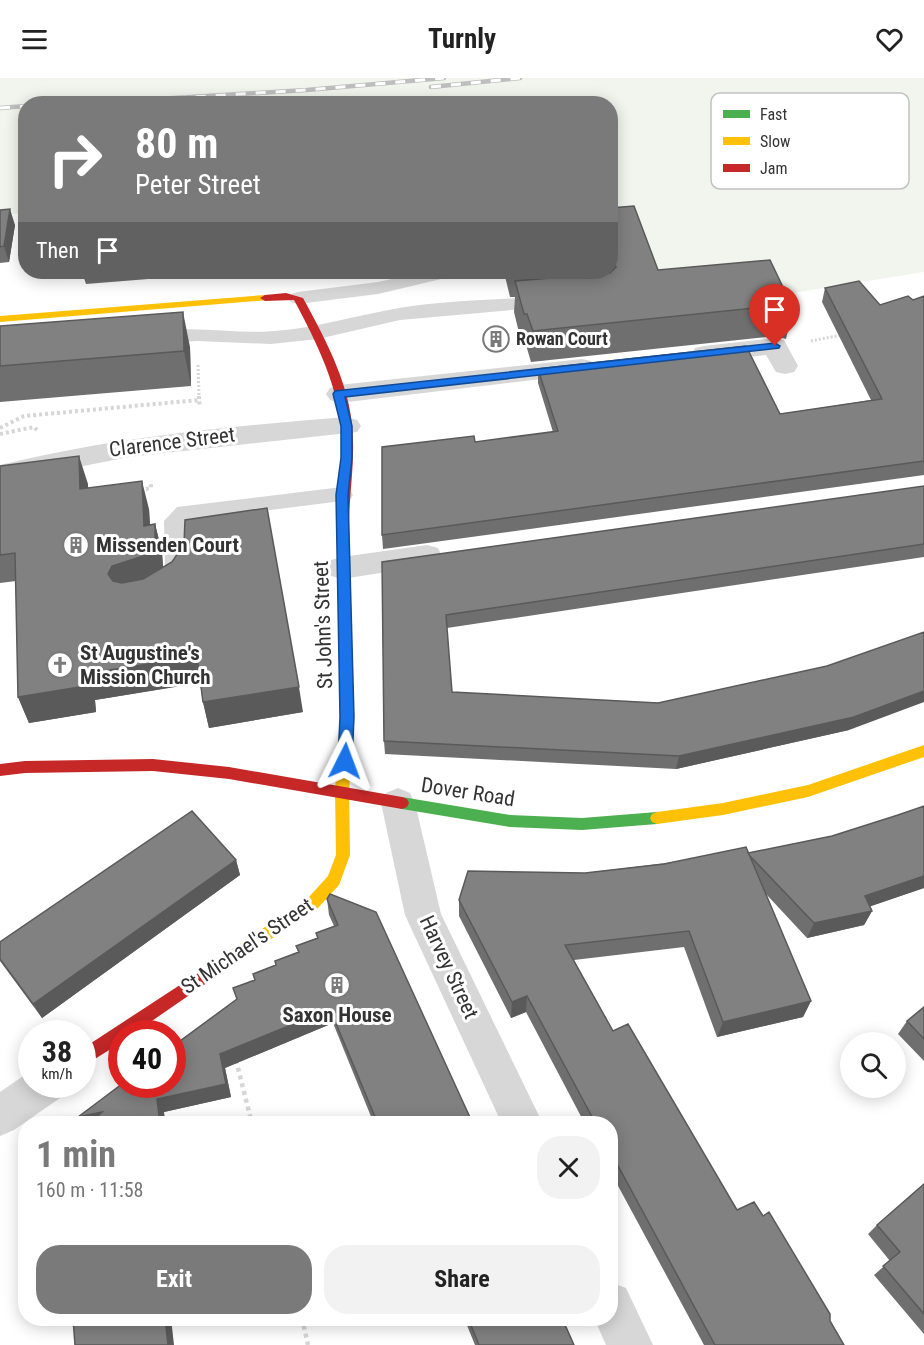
<!DOCTYPE html>
<meta charset="utf-8">
<style>
:root{--surface:#fff;--page:#f2f2f2;--text:#222;--muted:#767676;--accent:#7a7a7a}
body{margin:0;font-family:"Roboto Condensed",sans-serif;background:var(--page);color:var(--text);height:100vh;display:flex;flex-direction:column;font-size:22px;white-space:nowrap}
*{box-sizing:border-box;margin:0}
p{font-size:20px;color:var(--muted)}
.icon{flex:none;width:33px;height:33px;fill:none;stroke:currentColor;stroke-width:2;stroke-linecap:round;stroke-linejoin:round}
.map{position:relative;flex:1;overflow:hidden}
.sheet{position:absolute;left:18px;top:1038px;width:600px;height:210px;display:flex;flex-direction:column;background:var(--surface);border-radius:24px;box-shadow:0 3px 15px #0003}
.sheet>*{flex:none}
.top-card{position:absolute;left:18px;top:18px;width:600px;height:183px;border-radius:24px;box-shadow:0 3px 15px #0003;background:#7a7a7a;color:#fff;overflow:hidden}
.controls{position:absolute;left:840px;top:954px;display:grid;gap:12px}
.controls a{display:grid;place-items:center;width:66px;height:66px;border-radius:50%;background:var(--surface);box-shadow:0 3px 15px #0003;font-size:30px}
.speed{position:absolute;left:18px;top:942px;display:flex;gap:12px;font-size:30px;font-weight:700;text-align:center}
.speed>*{display:grid;place-content:center;width:78px;height:78px;border-radius:50%;background:var(--surface);box-shadow:0 3px 15px #0003;line-height:1}
.speed small{font-size:15px;font-weight:400}
.speed .limit{border:9px solid #d22;background:#fff;color:#111}
.pin{position:absolute;display:grid;place-items:center;width:51px;height:51px;color:#fff;margin:-62px -26px;border-radius:50% 50% 50% 0;rotate:-45deg;box-shadow:0 0 6px #0007}
.pin .icon{rotate:45deg}
.me{position:absolute;width:66px;margin:-33px;rotate:3deg;stroke-linejoin:round;filter:drop-shadow(0 0 4px #0008)}
.turn{display:flex;align-items:center;gap:21px;height:126px;padding:0 18px;font-size:27px}
.turn .icon{width:78px;height:78px;stroke-width:2.5}
.turn b{display:block;font-size:42px;line-height:51px}
.then{display:flex;align-items:center;height:57px;padding:0 18px;background:#0003;gap:12px;font-size:22px}
.round{display:grid;place-items:center;flex:none;width:63px;height:63px;border-radius:24px;background:var(--page)}
.head{display:flex;align-items:center;justify-content:space-between;height:102px;padding:0 18px}
h1{font-size:36px;font-weight:700;line-height:45px;color:var(--accent)}
.cta{display:flex;gap:12px;margin-top:auto;padding:12px 18px}
.cta a{flex:1;height:69px;border-radius:24px;background:var(--accent);color:#fff;font-size:24px;font-weight:700;line-height:69px;text-align:center}
.cta a+a{background:var(--page);color:var(--text)}
header{display:flex;justify-content:space-between;align-items:center;height:78px;padding:0 18px;background:var(--surface);font-size:27px;font-weight:700}
.map>svg:first-child{display:block}
.green{fill:#f1f5ed}
.lines{fill:none;stroke-linecap:round;stroke-linejoin:round}
.path-far2{stroke:#d6d6d6;stroke-width:3;stroke-dasharray:2 2;stroke-linecap:butt}
.path-far1{stroke:#d6d6d6;stroke-width:4;stroke-dasharray:3 3;stroke-linecap:butt}
.path{stroke:#d6d6d6;stroke-width:4.5;stroke-dasharray:4 4;stroke-linecap:butt}
.lane{fill:#d7d7d7;fill-rule:evenodd}
.street{fill:#d7d7d7;fill-rule:evenodd}
.fast{fill:#4caf50;fill-rule:evenodd}
.slow{fill:#ffc107;fill-rule:evenodd}
.jam{fill:#c62828;fill-rule:evenodd}
.rail-casing{stroke:#bebebe;stroke-width:4.5}
.rail{stroke:#fff;stroke-width:3;stroke-dasharray:10;stroke-linecap:butt}
.wall{fill:#6f6f6f}
.shaded-wall{fill:#5a5a5a}
.building{fill:#818181;stroke:#5a5a5a;stroke-width:1.5}
.route{fill:#1a73e8;stroke:#114b97;stroke-width:1.5}
.labels{text-anchor:middle;stroke-width:6;stroke-linejoin:round;paint-order:stroke}
.far-poi-label{font-size:18px;font-weight:bold;fill:#333;stroke:#fff;text-anchor:start}
.street-label{font-size:21px;fill:#333;stroke:#fff}
.poi-label{font-size:21px;font-weight:bold;fill:#333;stroke:#fff;text-anchor:start}
.key{fill:#fff;stroke:#c2c2c2;stroke-width:1.5}
.key-label{font-size:16px;fill:#333}
</style>
<header><svg class="icon" aria-label="menu" viewBox="0 0 24 24"><path d="M4 6h16M4 12h16M4 18h16"/></svg>Turnly<svg class="icon" aria-label="heart" viewBox="0 0 24 24"><path d="M12 20l-8-8c-3-5 5-10 8-4 3-6 11-1 8 4z"/></svg></header>
<div class="map">
<svg width="924" height="1267" viewBox="0 0 924 1267">
<rect width="100%" height="100%" fill="#fff"/>
<path class="green" d="M0,0h924v194l-150,24 -119,-23 -44,-49 -1,-120h-584l-1,109 -25,2z"/>
<g class="lines">
<path class="path-far2" d="M811,263l31,-6
M198,287l1,32"/>
<path class="path-far1" d="M199,318v4
M0,350l24,-12 175,-16 1,7
M0,356l34,-7 3,3
M140,412l11,-2v-7"/>
<path class="path" d="M236,982l16,64
M302,1240l6,27"/>
<path class="lane" d="M425,194h31l-2,4 -76,18 -80,10 -7,-2 -3,-4 3,-4 7,-2 80,-10z
M549,218l7,2 3,4 -3,4 -156,14 -82,19 -47,5 -74,-3 -43,3 -7,-2 -3,-4 3,-4c42,-11 85,1 127,-3 43,-3 83,-16 125,-23 48,-8 101,-8 150,-12z
M342,409l8,3 3,5 -3,5 -159,20 -5,4 3,46c-8,14 -15,27 -32,22l-4,-6 12,-17 -1,-48 13,-14z"/>
<path class="street" d="M775,260l9,2 14,26 -4,6 -9,2 -9,-2 -10,-17 -62,7 -9,-2 -4,-6 4,-6 9,-2z
M582,281l9,2 4,6 -4,6 -252,30 -9,-3 -4,-6 4,-6 9,-3z
M347,339l10,3 4,6 -4,6 -228,25 -86,17 -43,11v-20c114,-28 230,-39 347,-48z
M427,467l11,3 4,8 -4,8 -96,15 -11,-3 -4,-8 4,-8 11,-3z
M398,710l12,5 5,10 26,111 102,210h-41l-97,-209 -24,-112 5,-10z
M32,992v14h34l-6,14 -46,32 -14,6v-44z
M610,1204l16,6 27,57h-47l-12,-27h16z"/>
<path class="fast" d="M402,719l108,18 72,3 75,-6 5,2 2,4 -2,4 -5,2 -75,6 -72,-3 -108,-18 -5,-2 -2,-4 2,-4z"/>
<path class="slow" d="M265,217l5,3 -1,2 -269,22v-6z
M343,443l6,4 5,192 -5,74 1,64 -11,30 -21,23 -106,70 -5,-2 -3,-5 3,-5 101,-68 20,-22 8,-21 -1,-64 5,-74 -3,-192z
M924,667v12l-116,40 -85,18 -66,9 -5,-2 -2,-4 2,-4 5,-2 66,-9 85,-18z"/>
<path class="jam" d="M286,215l17,5c24,44 50,92 50,143 1,28 -4,56 -4,84l-6,4 -6,-4c0,-29 6,-58 5,-87 -2,-49 -25,-95 -48,-138l-29,1 -5,-3 5,-3z
M153,681l76,8 173,30 5,2 2,4 -2,4 -5,2 -173,-30 -76,-8 -128,2 -25,3v-12l25,-3z
M212,886l5,2 3,5 -3,5 -84,58h-11v8l-40,25v-18z"/>
<g class="rail-casing">
<path id="rail" d="M431,9l89,-9
M76,26l231,-14 137,-12
M0,30l26,-2"/>
</g>
<use href="#rail" class="rail"/>
</g>
<path class="wall" d="M610,130l48,62 135,38 -7,31 -11,-3 -244,26 -5,-17h-4l-8,-33 1,-15h-5l-6,-25h106z
M0,132l15,15 -6,37 -9,1z
M82,194h141v1l-137,11z
M825,210l55,17 33,-5 11,-4v179l-541,74 -1,-14 171,-103 -15,-49v-14l242,45 91,-14 -49,-98z
M0,248l190,21 1,39 -191,16z
M0,388l88,18v4l61,21 1,16 5,-1 7,28 1,15 140,145 -94,16 -6,-26 -3,-19 -105,17 1,12 -67,11 -11,-26 -2,-116 -16,2z
M924,408v71l-477,71 5,64 397,38 -173,39 -291,-15 -1,-13 -2,-179z
M924,728v82l-54,18 2,5 -8,14 -57,13 -41,-44 45,107 -8,16 -86,20 -33,-90 -110,13 39,71 124,179 93,111 14,24h-140l-94,-174v-47h-25l-59,-112 -15,6 -52,-102v-16l126,-27 163,-20 84,-17 66,-21z
M236,782l4,15 -198,143 -42,-57v-19z
M327,821l146,225h-99l-41,-101 -108,45 6,29 -67,15 1,12h-83l-4,-7 159,-118 18,-19 21,-15 -1,-4 23,-9 -2,-6 21,-8 -1,-5 18,-7 -5,-11z
M924,929v54l-26,-27 9,-13z
M924,1106v150l-50,-59 16,-14 -22,-27 9,-9z
M464,1240h98l12,27h-99z"/>
<path class="shaded-wall" d="M10,131l5,16 -6,37 -5,-16z
M183,234l7,35 1,39 -7,-35z
M79,378l9,28 1,33 -9,-28z
M142,403l7,28 2,36 4,-21 7,28 1,15 -43,26 -12,-19 4,-8 32,-40z
M197,578l7,26 -109,18 1,12 -67,11 -11,-26 68,-23z
M299,609l4,25 -94,16 -6,-26z
M924,613v11l-75,28 -173,39 3,-13z
M236,782l4,15 -198,143 -9,-14z
M924,798v12l-67,23 8,-15z
M872,833l-8,14 -57,13 7,-15z
M527,918l-1,16 -15,6 1,-16z
M811,923l-8,16 -86,20 6,-15z
M330,931l3,14 -108,45 6,29 -67,15 1,12h-5l-3,-25 63,-45z
M102,1034l7,12h-27l-4,-7z
M165,1240h6l3,27h-6z"/>
<path class="building" d="M634,128l24,64 112,-10 23,48 -11,-3 -249,26 -6,-17h-3l-9,-33 95,-8 6,-6 -6,-6v-53z
M10,131l-6,37 -4,1v-37z
M859,203l21,24 28,-9 5,4 11,-4v165l-542,74v-88l92,-11 1,6 83,-11 -20,-62 208,-23 34,68 102,-15 -57,-111z
M183,234l1,39 -184,15v-40z
M79,378l1,33 62,-8 2,45 11,-2v16l-12,16 -31,10 -4,8 5,7 9,2 21,-4 29,-17 12,-18 1,-24 82,-12 32,179 -96,15 -6,-46 -111,18v12l-68,11 -3,-144 -15,2v-89z
M924,408v58l-478,71 6,77 206,11 169,-37 97,-34v59l-70,26 -175,39 -295,-15 -2,-179z
M924,728v70l-59,20 7,15 -58,12 -64,-67 -2,-3 84,-17 66,-21z
M192,733l44,49 -203,144 -33,-45v-17z
M746,769l65,154 -88,21 -34,-91 -124,14 48,86 15,-7 109,186 17,-8 9,14 6,-4 61,102v7l14,24h-129l-105,-194v-27h-14l-69,-128 -15,6 -53,-102 9,-29 117,2 79,-9z
M330,816l46,18 97,212h-95l-48,-115 -110,45 6,30 -69,15 3,25h-71l13,-12 -24,5 44,-33h50v-37l65,-48 -4,-11 22,-8 -2,-6 23,-9 -1,-4 24,-9 -3,-6 22,-8 -2,-5 22,-8 -11,-26z
M924,929v32l-17,-18z
M924,1106v130l-41,-48 17,-14 -23,-27z
M73,1240h92l3,27h-93z
M468,1240h94l12,27h-95z"/>
<path class="route" d="M775,265l5,3 -1,2 -434,49 7,29v32l-4,37 6,222 -2,44 -2,4h-10l-2,-4 2,-44 -4,-222 5,-37v-32l-8,-32 2,-3z"/>
<defs>
<g id="building-ring" transform="scale(1.35)"><circle r="9.5" fill="#fff" stroke="#7a7a7a" stroke-width="1.5"/><path d="M-4-6H4V6H1V3H-1V6H-4ZM-2.5-4.3h1.7v1.8h-1.7ZM.8-4.3h1.7v1.8H.8ZM-2.5-1h1.7V.8h-1.7ZM.8-1h1.7V.8H.8Z" fill="#7a7a7a"/></g>
<g id="church-ring" transform="scale(1.35)"><circle r="9.5" fill="#fff" stroke="#7a7a7a" stroke-width="1.5"/><path d="M-1.2-6h2.4v3.5h3.3v2.4h-3.3V6h-2.4V-.1h-3.3v-2.4h3.3Z" fill="#7a7a7a"/></g>
</defs>
<g fill-rule="evenodd">
<use href="#building-ring" x="496" y="261"/>
<use href="#building-ring" x="76" y="467"/>
<use href="#church-ring" x="60" y="587"/>
<use href="#building-ring" x="337" y="907"/>
</g>
<g class="labels">
<g class="far-poi-label">
<text x="516" y="267">Rowan Court</text>
</g>
<g class="street-label">
<text transform="translate(172 364) rotate(-7)" y="7">Clarence Street</text>
<text transform="translate(323 547) rotate(-92)" y="7">St John's Street</text>
<text transform="translate(468 714) rotate(9)" y="7">Dover Road</text>
<text transform="translate(247 868) rotate(-34)" y="7">St Michael's Street</text>
<text transform="translate(449 889) rotate(65)" y="7">Harvey Street</text>
</g>
<g class="poi-label">
<text x="96" y="474">Missenden Court</text>
<text x="80" y="582">St Augustine's<tspan x="80" dy="24">Mission Church</tspan></text>
<text x="337" y="944" text-anchor="middle">Saxon House</text>
</g>
</g>
<rect x="711" y="15" width="198" height="96" rx="9" class="key"/>
<rect x="723" y="32" width="27" height="8" fill="#4caf50"/>
<rect x="723" y="59" width="27" height="8" fill="#ffc107"/>
<rect x="723" y="86" width="27" height="8" fill="#c62828"/>
<g class="key-label">
<text x="760" y="42">Fast</text>
<text x="760" y="69">Slow</text>
<text x="760" y="96">Jam</text>
</g>
</svg>
<div class="controls">
<a><svg class="icon" aria-label="search" viewBox="0 0 24 24"><circle cx="10" cy="10" r="6"/><path d="M15 15l6 6"/></svg></a>
</div>
<div class="speed"><div>38<small>km/h</small></div><div class="limit">40</div></div>
<div class="pin" style="left:775px;top:268px;background:#d93025"><svg class="icon" aria-label="arrive" viewBox="0 0 24 24"><path d="M6 21V4h12l-3 4 3 4H6"/></svg></div>
<svg class="me" style="left:345px;top:683px" viewBox="-20 -20 40 40"><path d="M0-17L14 15 0 8-14 15z" fill="#1a73e8" stroke="#fff" stroke-width="4"/></svg>
<div class="top-card">
<div class="turn"><svg class="icon" aria-label="right" viewBox="0 0 24 24"><path d="M7 20v-9h11M14 6l5 5-5 5"/></svg><div><b>80 m</b>Peter Street</div></div>
<div class="then">Then<svg class="icon" aria-label="arrive" viewBox="0 0 24 24"><path d="M6 21V4h12l-3 4 3 4H6"/></svg></div>
</div>
<section class="sheet">
<div class="head"><div><h1>1 min</h1><p>160 m · 11:58</p></div><a class="round"><svg class="icon" aria-label="close" viewBox="0 0 24 24"><path d="M6 6l12 12M18 6L6 18"/></svg></a></div>
<div class="cta"><a>Exit</a><a>Share</a></div>
</section>
</div>
